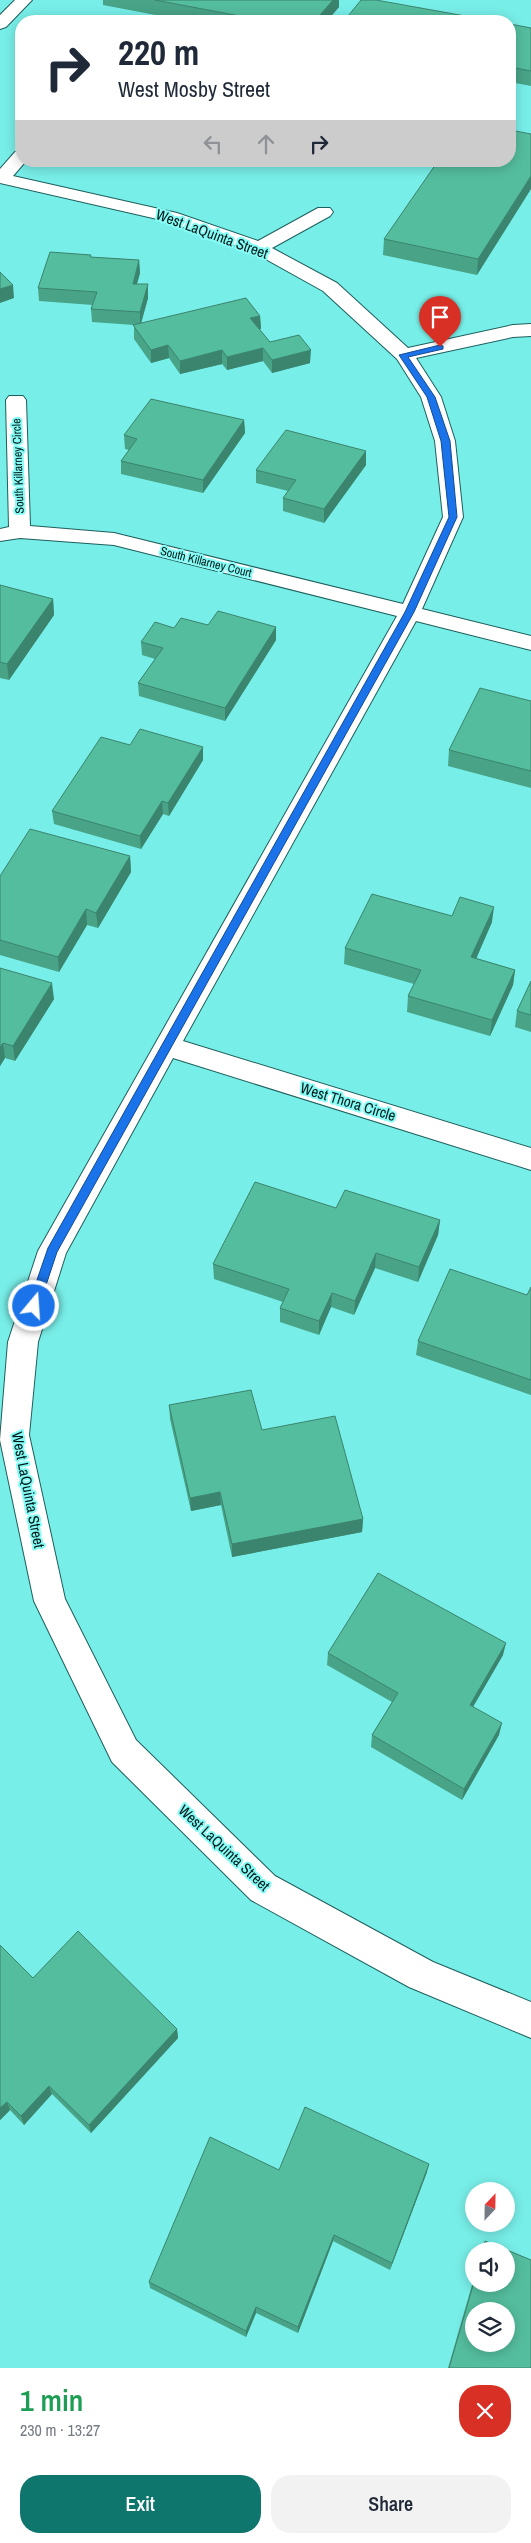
<!DOCTYPE html>
<meta charset="utf-8">
<style>
:root{--surface:#fff;--page:#f2f2f3;--text:#1f2937;--muted:#747a83;--accent:#0f766e}
body{margin:0;font-family:"Archivo Narrow",sans-serif;background:var(--page);color:var(--text);height:100vh;display:flex;flex-direction:column;font-size:19px;white-space:nowrap}
*{box-sizing:border-box;margin:0}
p{font-size:16px;color:var(--muted)}
.icon{flex:none;width:28px;height:28px;fill:none;stroke:currentColor;stroke-width:2;stroke-linecap:round;stroke-linejoin:round}
.map{position:relative;height:2368px;overflow:hidden}
.panel{display:flex;flex-direction:column;background:var(--surface);flex:1}
.panel>*{flex:none}
.top-card{position:absolute;left:15px;top:15px;width:501px;height:152px;border-radius:20px;box-shadow:0 2px 12px #0003;background:#fff;color:var(--text);overflow:hidden}
.needle{width:32px;rotate:22deg}
.buttons{position:absolute;left:465px;top:2182px;display:grid;gap:10px}
.buttons a{display:grid;place-items:center;width:50px;height:50px;border-radius:50%;background:var(--surface);box-shadow:0 2px 12px #0003;font-size:25px}
.pin{position:absolute;display:grid;place-items:center;width:42px;height:42px;color:#fff;margin:-51px -21px;border-radius:50% 50% 50% 0;rotate:-45deg;box-shadow:0 0 5px #0007}
.pin .icon{rotate:45deg}
.me{position:absolute;width:55px;margin:-28px;rotate:18deg;stroke-linejoin:round;filter:drop-shadow(0 0 4px #0008)}
.turn{display:flex;align-items:center;gap:18px;height:105px;padding:0 20px;font-size:22px}
.turn .icon{width:65px;height:65px;stroke-width:2.5}
.turn b{display:block;font-size:35px;line-height:42px}
.lanes{display:flex;align-items:center;height:48px;padding:0 20px;background:#0003;justify-content:center;gap:25px;direction:ltr}
.lanes .off{opacity:.35}
.round{display:grid;place-items:center;flex:none;width:52px;height:52px;border-radius:20px;background:var(--page)}
.head{display:flex;align-items:center;justify-content:space-between;height:85px;padding:0 20px}
h1{font-size:30px;font-weight:600;line-height:38px;color:#1e9e55}
.button{display:flex;gap:10px;margin-top:auto;padding:10px 20px}
.button a{flex:1;height:58px;border-radius:20px;background:var(--accent);color:#fff;font-size:20px;font-weight:600;line-height:58px;text-align:center}
.button a+a{background:var(--page);color:var(--text)}
.map>svg:first-child{display:block}
.lines{fill:none;stroke-linecap:round;stroke-linejoin:round}
.minor-casing{stroke:#1d5f5c;stroke-width:2}
.minor{fill:#fff;fill-rule:evenodd}
.wall{fill:#48a387;fill-rule:evenodd}
.shaded-wall{fill:#3b846e}
.building{fill:#54bd9d;stroke:#3b846e;fill-rule:evenodd}
.route{fill:#1a73e8;stroke:#114b97}
.labels{text-anchor:middle;stroke-width:4;stroke-linejoin:round;paint-order:stroke}
.far-street-label{font-size:12px;fill:#001817;stroke:#86fcf6}
.street-label{font-size:15px;fill:#001817;stroke:#86fcf6}
</style>
<div class="map">
<svg width="531" height="2368" viewBox="0 0 531 2368">
<rect width="100%" height="100%" fill="#78eee8"/>
<g class="lines">
<g class="minor-casing">
<path id="minor" d="M15,0h17l-26,27 -6,2v-14z
M21,151v10h5l-13,15 164,37 81,28 60,-33h12l3,4 -3,4 -58,32 65,35 71,65 105,-23 18,-1v12l-18,1 -97,21 25,39 14,44 8,76 -41,92 109,27v14l-115,-29 -233,420 348,107v22l-358,-112 -107,195 -28,89 -9,93 36,164 71,141 139,136 158,86 98,40v36l-122,-51 -158,-87 -139,-138 -78,-161 -34,-161 8,-98 30,-91 359,-635 -283,-71 -94,-7 -20,3v-12l9,-2 -3,-127 3,-4h14l3,4 4,126 84,7 289,71 40,-87 -8,-76 -14,-44 -24,-38 -74,-68 -70,-39 -87,-31 -166,-38v-14l15,-17z"/>
</g>
<use href="#minor" class="minor"/>
</g>
<path class="wall" d="M103,0h230l6,7 -12,14h-140l-84,-16z
M510,24l21,4v58l-21,-4z
M510,161l-33,114 -94,-20 1,-16z
M92,257l47,3 1,13 -3,11h11v14l-7,26 119,-8 1,13h-2l11,13 40,21 -38,10 -9,-12 -36,9 -5,-6 -42,10 -11,-16 -18,5 -17,-24v-14l-42,-3 -1,-13 2,-4 -54,-4 -1,-13z
M244,420l1,13 -42,60 -82,-19v-13l8,-11 -4,-1 -1,-14z
M366,451v14l-42,58 -41,-12v-13l5,-7 -32,-8v-13z
M0,585l53,14 1,16 -45,65 -9,-2z
M208,625l68,2v13l-51,81 -86,-25 -1,-13 17,-24 -13,-4 -1,-13 33,-14z
M531,701v87l-83,-22 1,-16z
M130,745l73,2v13l-34,56 -6,-2 -22,35 -87,-25 -2,-13z
M130,856l1,16 -33,56 -11,-3 -28,47 -59,-17v-79z
M452,916l40,6 -16,36 39,12 -2,15 -23,51 -83,-24 1,-16 6,-12 -70,-20 1,-16z
M0,968l54,31 -39,62 -10,-3 -5,8z
M531,981v51l-16,-5 2,-16z
M336,1208l104,12 -2,15 -20,47 -43,-14 -21,47 -23,-8 -12,28 -39,-13v-14l3,-6 -69,-23 -1,-15z
M531,1287v108l-115,-40 2,-14 109,-46z
M169,1405l93,25 101,89 -1,13 -130,25 -11,-52 -30,6 -21,-92z
M328,1653l175,2 -30,52 26,28 -37,65 -91,-53 1,-12 20,-33 -65,-37z
M0,1945l33,33 144,51 1,9 -87,95 -39,-39 -28,31 -14,-15 -10,10z
M279,2170l148,2 -37,98 -57,-29 -35,92 -42,-20 -10,24 -96,-49 -1,-6z
M485,2241l46,19v108h-83l26,-90v6h32v-33h-24zM474,2311h32v33h-32z"/>
<path class="shaded-wall" d="M333,0h6v7l-12,14h-12z
M531,176v13l-54,86 1,-16z
M139,260l1,13 -7,24v-13z
M148,284v14l-8,28v-14z
M13,285l1,13 -14,5v-14z
M260,316l1,13 -11,3v-14z
M168,345l1,13 -18,5v-13z
M263,348v13l-36,9v-13z
M222,350v14l-42,10v-13z
M311,350l-1,13 -38,10v-13z
M244,420l1,13 -42,60v-13z
M366,451v14l-42,58v-14z
M53,599l1,16 -45,65 -2,-16z
M276,627v13l-51,81v-13z
M203,747v13l-34,56 -1,-13z
M162,801l1,13 -22,35 -1,-13z
M130,856l1,16 -33,56 -2,-15z
M494,907l-2,15 -22,51 1,-16z
M86,909l1,16 -28,47 -1,-15z
M515,970l-2,15 -23,51 2,-16z
M52,983l2,16 -39,62 -2,-15z
M3,1043l2,15 -5,8v-19z
M440,1220l-2,15 -20,47 1,-15z
M376,1253l-1,15 -21,47 1,-14z
M332,1293l-1,14 -12,28v-14z
M220,1492l1,13 -30,6 -1,-13z
M363,1519l-1,13 -130,25v-13z
M506,1643l-3,12 -36,62 3,-12z
M502,1723l-3,12 -37,65 2,-11z
M177,2029l1,9 -87,95 -2,-8z
M49,2086l3,8 -28,31 -3,-9z
M7,2102l3,8 -10,10v-12z
M429,2164l-2,8 -37,98 2,-7z
M334,2235l-1,6 -35,92v-6z
M256,2307v6l-10,24v-6z"/>
<path class="building" d="M155,0h178l-18,21h-49z
M361,0h15l117,21h-149z
M510,24l21,4v43l-21,-4z
M510,130l21,4v42l-53,83 -94,-20 54,-78h72z
M50,252l41,3 -1,2 49,3 -6,24h15l-8,28 -49,-3 6,-17 -59,-4z
M0,272l13,13 -13,4z
M246,298l14,18 -10,2 20,24 29,-7 12,15 -39,10 -9,-12 -36,9 -5,-7 -42,11 -12,-16 -17,5 -18,-25z
M151,399l93,21 -41,60 -82,-19 16,-22 -13,-4z
M286,430l80,21 -42,58 -41,-11 13,-18 -40,-10z
M0,585l53,14 -46,65 -7,-2z
M218,611l58,16 -51,81 -87,-25 25,-35 -22,-6 14,-20 19,6 7,-10 27,7z
M480,688l51,13v70l-82,-21z
M140,729l63,18 -35,56 -6,-2 -22,35 -88,-25 49,-74 29,8z
M30,829l100,27 -34,57 -10,-4 -28,48 -58,-17v-64z
M372,894l80,22 8,-19 34,10 -23,50 44,13 -23,50 -84,-24 13,-26 -76,-22z
M0,968l52,15 -39,63 -10,-3 -3,4z
M531,981v34l-14,-4z
M255,1182l81,26 9,-18 95,30 -21,47 -43,-14 -21,48 -23,-8 -13,28 -39,-13 9,-19 -76,-25z
M450,1269l77,26 4,-8v93l-113,-39z
M251,1390l11,40 73,-14 28,103 -131,25 -12,-52 -30,6 -21,-93z
M378,1573l128,70 -36,62 32,18 -38,66 -92,-54 26,-42 -70,-40z
M78,1931l99,98 -88,96 -40,-39 -28,30 -14,-14 -7,6v-163l33,33z
M305,2107l124,57 -37,99 -58,-28 -36,92 -42,-20 -10,24 -97,-49 61,-145 69,33z
M485,2241l46,19v108h-82l25,-86v2h32v-33h-24zM474,2311h32v33h-32z"/>
<path class="route" d="M440,345l3,1v3l-35,8 27,40 15,44 7,76 -43,95 -357,640 -19,57h-8l-2,-3 20,-58 357,-636 44,-95 -8,-76 -14,-44 -28,-42z"/>
<g class="labels">
<g class="far-street-label">
<text transform="translate(18 466) rotate(-92)" y="4">South Killarney Circle</text>
<text transform="translate(206 562) rotate(14)" y="4">South Killarney Court</text>
</g>
<g class="street-label">
<text transform="translate(212 234) rotate(20)" y="5">West LaQuinta Street</text>
<text transform="translate(348 1102) rotate(17)" y="5">West Thora Circle</text>
<text transform="translate(28 1490) rotate(79)" y="5">West LaQuinta Street</text>
<text transform="translate(224 1848) rotate(43)" y="5">West LaQuinta Street</text>
</g>
</g>
</svg>
<div class="buttons">
<a><svg class="needle" viewBox="-14 -14 28 28"><path d="M0-13l5 13h-10z" fill="#e53935"/><path d="M0 13l5-13h-10z" fill="#747a83"/></svg></a>
<a><svg class="icon" aria-label="sound" viewBox="0 0 24 24"><path d="M4 9h4l5-4v14l-5-4H4zM17 9q2 3 0 6"/></svg></a>
<a><svg class="icon" aria-label="layers" viewBox="0 0 24 24"><path d="M12 4l9 5-9 5-9-5zM3 14l9 5 9-5"/></svg></a>
</div>
<div class="pin" style="left:440px;top:347px;background:#d93025"><svg class="icon" aria-label="arrive" viewBox="0 0 24 24"><path d="M6 21V4h12l-3 4 3 4H6"/></svg></div>
<svg class="me" style="left:34px;top:1306px" viewBox="-20 -20 40 40"><circle r="17" fill="#1a73e8" stroke="#fff" stroke-width="3"/><path d="M0-11L8 9 0 5-8 9z" fill="#fff"/></svg>
<div class="top-card">
<div class="turn"><svg class="icon" aria-label="right" viewBox="0 0 24 24"><path d="M7 20v-9h11M14 6l5 5-5 5"/></svg><div><b>220 m</b>West Mosby Street</div></div>
<div class="lanes"><svg class="icon off" aria-label="left" viewBox="0 0 24 24"><path d="M17 20v-9H6M10 6l-5 5 5 5"/></svg><svg class="icon off" aria-label="ahead" viewBox="0 0 24 24"><path d="M12 20V5M6 11l6-6 6 6"/></svg><svg class="icon" aria-label="right" viewBox="0 0 24 24"><path d="M7 20v-9h11M14 6l5 5-5 5"/></svg></div>
</div>
</div>
<section class="panel">
<div class="head"><div><h1>1 min</h1><p>230 m · 13:27</p></div><a class="round" style="background:#d93025;color:#fff"><svg class="icon" aria-label="close" viewBox="0 0 24 24"><path d="M6 6l12 12M18 6L6 18"/></svg></a></div>
<div class="button"><a>Exit</a><a>Share</a></div>
</section>
